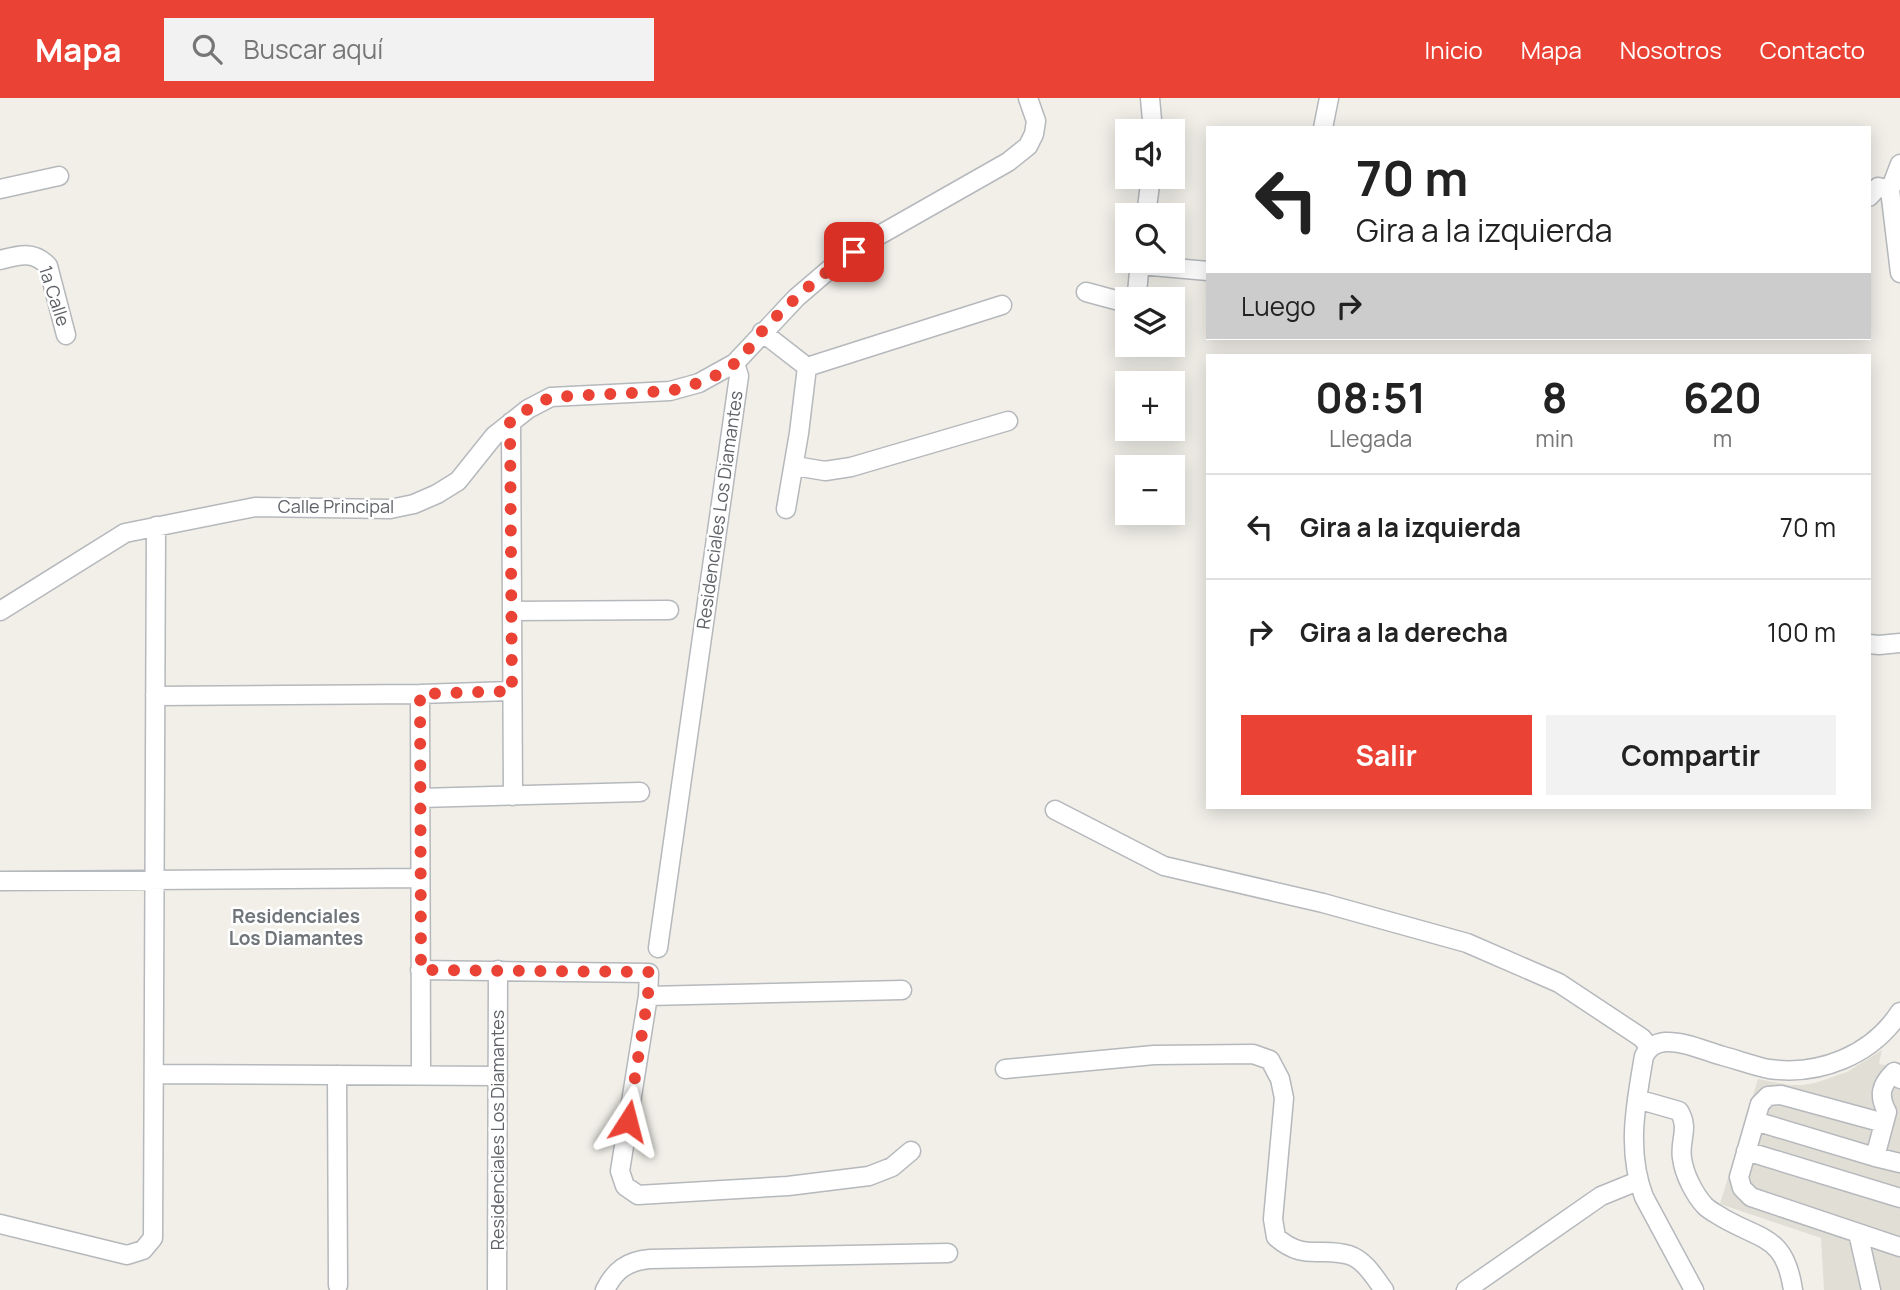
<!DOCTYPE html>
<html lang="es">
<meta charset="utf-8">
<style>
:root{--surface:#fff;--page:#f2f2f2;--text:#222;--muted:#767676;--line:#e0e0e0;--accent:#ea4335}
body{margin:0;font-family:Manrope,sans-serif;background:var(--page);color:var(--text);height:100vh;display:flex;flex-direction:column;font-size:26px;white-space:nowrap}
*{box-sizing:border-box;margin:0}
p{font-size:23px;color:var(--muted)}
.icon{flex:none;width:38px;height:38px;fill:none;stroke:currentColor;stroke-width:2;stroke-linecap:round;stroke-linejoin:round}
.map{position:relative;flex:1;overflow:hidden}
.side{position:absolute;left:1206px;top:256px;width:665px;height:455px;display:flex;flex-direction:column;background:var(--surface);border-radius:0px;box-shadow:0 4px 18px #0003}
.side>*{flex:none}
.banner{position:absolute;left:1206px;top:28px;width:665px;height:214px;border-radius:0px;box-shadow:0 4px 18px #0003;background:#fff;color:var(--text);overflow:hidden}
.tools{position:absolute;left:1115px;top:21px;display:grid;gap:14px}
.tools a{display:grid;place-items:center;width:70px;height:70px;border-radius:0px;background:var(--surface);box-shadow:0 4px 18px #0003;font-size:35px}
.pin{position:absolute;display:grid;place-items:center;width:60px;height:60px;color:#fff;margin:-30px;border-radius:14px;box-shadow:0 4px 10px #0006}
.me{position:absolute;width:77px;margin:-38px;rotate:9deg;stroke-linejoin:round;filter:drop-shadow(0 0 5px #0008)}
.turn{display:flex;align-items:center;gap:24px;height:147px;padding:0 35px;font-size:32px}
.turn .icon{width:91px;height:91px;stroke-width:2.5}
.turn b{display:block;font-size:49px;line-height:60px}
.then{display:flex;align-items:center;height:66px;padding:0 35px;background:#0003;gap:14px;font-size:26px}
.eta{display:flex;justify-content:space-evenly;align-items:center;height:119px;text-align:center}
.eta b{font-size:42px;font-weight:700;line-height:49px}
.button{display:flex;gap:14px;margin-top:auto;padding:14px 35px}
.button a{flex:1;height:80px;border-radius:0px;background:var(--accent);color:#fff;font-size:28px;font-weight:700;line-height:80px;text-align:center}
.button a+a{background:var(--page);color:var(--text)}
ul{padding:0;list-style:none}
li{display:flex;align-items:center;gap:21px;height:105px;padding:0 35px;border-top:2px solid var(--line)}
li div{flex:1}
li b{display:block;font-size:26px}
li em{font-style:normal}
header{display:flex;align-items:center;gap:42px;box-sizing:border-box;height:98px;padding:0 35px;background:var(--accent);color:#fff}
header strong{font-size:33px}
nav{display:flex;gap:38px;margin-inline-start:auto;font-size:24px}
.search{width:490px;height:63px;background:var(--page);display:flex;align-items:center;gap:18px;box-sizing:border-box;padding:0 24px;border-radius:0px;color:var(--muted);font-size:26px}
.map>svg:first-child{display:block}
.education{fill:#e1ded6}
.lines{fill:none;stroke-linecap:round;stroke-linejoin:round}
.minor-casing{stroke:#b5b8bc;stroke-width:21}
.minor{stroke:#fff;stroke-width:18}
.route{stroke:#ea4335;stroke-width:12;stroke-dasharray:0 21.6}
.labels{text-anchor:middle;stroke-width:5;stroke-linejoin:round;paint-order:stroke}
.street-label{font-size:18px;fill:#5f6368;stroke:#fff}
.neighbourhood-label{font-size:19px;font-weight:bold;fill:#70757a;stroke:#fff}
</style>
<header>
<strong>Mapa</strong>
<div class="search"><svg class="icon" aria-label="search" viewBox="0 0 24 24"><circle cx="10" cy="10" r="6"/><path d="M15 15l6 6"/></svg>Buscar aquí</div>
<nav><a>Inicio</a><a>Mapa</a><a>Nosotros</a><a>Contacto</a></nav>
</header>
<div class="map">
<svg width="1900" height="1192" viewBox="0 0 1900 1192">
<rect width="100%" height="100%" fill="#f1efe8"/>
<path class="education" d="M1882,952l-3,14 21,4v222h-76l-3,-52 -101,-34 38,-125 31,6h13l13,-2 32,-11z"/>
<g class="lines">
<g class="minor-casing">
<path id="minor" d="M1150,0l3,33
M1323,30l6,-30
M1900,66l-10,26 10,83
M0,91l59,-13
M1869,99l9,-10 12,3
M1146,117l5,-38
M0,162c18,-5 34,-10 48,6l18,69
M1140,167l68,6
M1086,194l37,10 4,-1
M1130,201l7,-6 3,-32
M762,234l45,35 195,-62
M511,324l2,374
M795,368l30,5 26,-4 157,-46
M786,411l13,-76 8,-66
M0,513l125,-78 130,-26 135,2 24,-5 23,-10 21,-13 36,-45 34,-27 23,-12 119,-6 29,-8 36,-20 61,-65 35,-30 45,-31 132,-75 20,-16 6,-12 2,-13 -8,-23
M512,513l157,-1
M1869,546l10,1 21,-2
M420,596l1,382
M155,598l265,-2 92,-3
M420,700l220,-6
M1055,712l109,56 159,37 144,40 92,40 83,55 7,9
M0,783l420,-3
M658,850l81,-572 -4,-13
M420,872l229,3 -1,23 -28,175 5,15 13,9 150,-9 81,-10 23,-9 19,-16
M648,898l254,-6
M1005,971l149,-14 99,-1 17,6 10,19 4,19 -11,121 3,18c29,25 43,9 73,18 16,5 26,23 35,35
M154,976l344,2
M337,977l1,210
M1900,981l-6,-7c-13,13 -16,23 -7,40l-12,45 25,6
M1637,1001l42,12c11,18 0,29 3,47 2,16 12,36 23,48 5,5 12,8 18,12 40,23 62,18 70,72
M1755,1023l120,36
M1884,1025l-103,-28 -13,1 -8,8 -21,73 3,11 9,9 149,50
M1746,1053l154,47
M0,1126l127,31 16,-5 10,-12 3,-712
M1858,1135l13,57
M497,1192l1,-320
M605,1192c10,-20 22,-29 45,-31l298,-6
M1466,1192l135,-94 37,-15
M1694,1192l-50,-93c-18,-46 -8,-94 0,-141 5,-9 11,-13 21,-14 19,-1 40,9 58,14 15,4 31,10 46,13 51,7 103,-14 131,-57"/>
</g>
<use href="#minor" class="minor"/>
</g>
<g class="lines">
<path class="route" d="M628,1023l20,-125 1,-24 -228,-2 -1,-276 92,-3 -2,-269 18,-13 23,-12 119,-6c22,-5 47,-13 65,-28 11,-9 19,-22 28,-33 28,-29 57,-55 91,-78"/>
</g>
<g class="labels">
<g class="street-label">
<text transform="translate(54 198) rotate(72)" y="6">1a Calle</text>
<text x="336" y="415">Calle Principal</text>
<text transform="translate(720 412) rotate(-82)" y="6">Residenciales Los Diamantes</text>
<text transform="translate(498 1032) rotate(-90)" y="6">Residenciales Los Diamantes</text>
</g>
<g class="neighbourhood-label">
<text x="296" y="825">Residenciales<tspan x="296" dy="22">Los Diamantes</tspan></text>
</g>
</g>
</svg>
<div class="tools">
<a><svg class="icon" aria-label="sound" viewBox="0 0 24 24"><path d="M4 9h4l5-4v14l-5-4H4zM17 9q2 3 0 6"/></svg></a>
<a><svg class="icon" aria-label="search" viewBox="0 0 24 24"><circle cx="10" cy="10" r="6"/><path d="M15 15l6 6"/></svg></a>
<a><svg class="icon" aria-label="layers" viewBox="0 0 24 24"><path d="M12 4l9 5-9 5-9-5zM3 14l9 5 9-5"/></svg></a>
<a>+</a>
<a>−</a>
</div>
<div class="pin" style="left:854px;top:154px;background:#d93025"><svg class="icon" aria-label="arrive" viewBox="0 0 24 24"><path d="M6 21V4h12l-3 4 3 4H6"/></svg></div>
<svg class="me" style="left:628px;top:1023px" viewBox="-20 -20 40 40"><path d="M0-17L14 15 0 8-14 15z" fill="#ea4335" stroke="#fff" stroke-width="4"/></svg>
<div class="banner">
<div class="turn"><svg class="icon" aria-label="left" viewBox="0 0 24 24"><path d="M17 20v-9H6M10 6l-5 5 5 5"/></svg><div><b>70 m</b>Gira a la izquierda</div></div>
<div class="then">Luego<svg class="icon" aria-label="right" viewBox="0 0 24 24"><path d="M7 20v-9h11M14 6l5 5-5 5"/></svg></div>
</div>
<section class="side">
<div class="eta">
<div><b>08:51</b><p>Llegada</p></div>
<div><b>8</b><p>min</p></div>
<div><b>620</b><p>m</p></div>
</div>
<ul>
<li><svg class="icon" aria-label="left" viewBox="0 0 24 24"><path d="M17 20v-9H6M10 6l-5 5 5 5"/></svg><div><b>Gira a la izquierda</b></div><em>70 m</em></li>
<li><svg class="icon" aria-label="right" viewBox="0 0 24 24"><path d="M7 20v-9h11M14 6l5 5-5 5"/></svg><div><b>Gira a la derecha</b></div><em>100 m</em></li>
</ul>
<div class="button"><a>Salir</a><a>Compartir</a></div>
</section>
</div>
